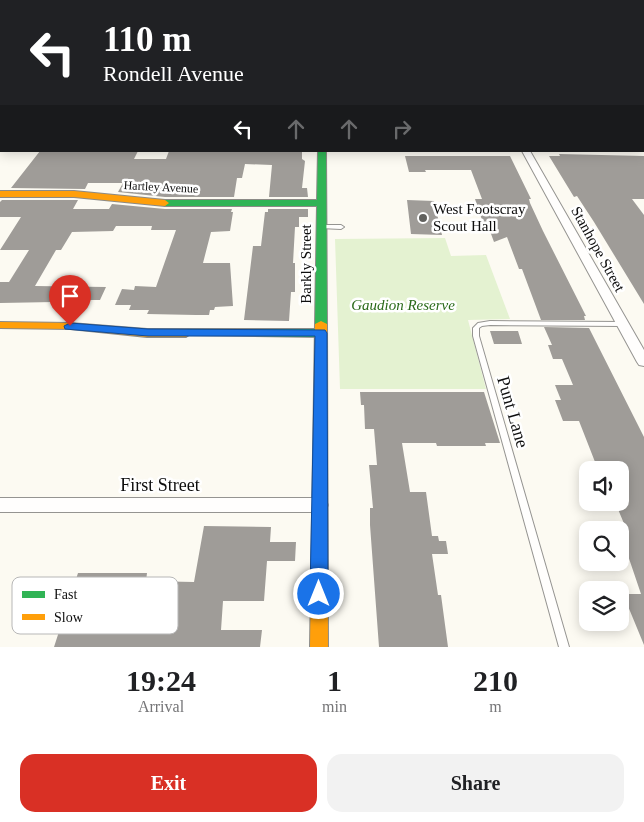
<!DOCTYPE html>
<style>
:root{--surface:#fff;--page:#f2f2f2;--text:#202124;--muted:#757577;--accent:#d93025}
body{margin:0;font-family:Georgia,serif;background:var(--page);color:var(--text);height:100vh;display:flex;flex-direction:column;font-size:19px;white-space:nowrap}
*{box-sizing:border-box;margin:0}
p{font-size:16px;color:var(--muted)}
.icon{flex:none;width:28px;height:28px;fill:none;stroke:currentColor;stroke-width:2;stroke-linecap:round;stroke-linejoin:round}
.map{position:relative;height:647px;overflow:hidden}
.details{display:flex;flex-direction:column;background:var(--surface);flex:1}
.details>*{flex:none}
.hud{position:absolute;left:0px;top:0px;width:645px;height:152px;box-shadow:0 2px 12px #0003;background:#202124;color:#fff;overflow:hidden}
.tools{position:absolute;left:579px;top:461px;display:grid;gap:10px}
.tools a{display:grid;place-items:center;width:50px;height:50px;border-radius:10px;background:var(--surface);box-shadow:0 2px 12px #0003;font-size:25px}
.pin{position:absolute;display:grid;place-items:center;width:42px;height:42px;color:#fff;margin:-51px -21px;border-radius:50% 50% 50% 0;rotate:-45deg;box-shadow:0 0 5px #0007}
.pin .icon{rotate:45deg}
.me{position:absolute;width:55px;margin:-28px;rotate:0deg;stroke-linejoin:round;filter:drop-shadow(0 0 4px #0008)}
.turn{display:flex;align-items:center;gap:18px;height:105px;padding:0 20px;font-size:22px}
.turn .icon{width:65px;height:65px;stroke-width:2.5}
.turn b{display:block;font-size:35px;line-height:42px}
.lanes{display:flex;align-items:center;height:48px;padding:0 20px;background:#0003;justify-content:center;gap:25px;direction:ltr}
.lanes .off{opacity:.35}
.eta{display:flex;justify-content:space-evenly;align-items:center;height:85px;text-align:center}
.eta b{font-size:30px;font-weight:700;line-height:35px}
.action{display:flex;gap:10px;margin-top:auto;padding:10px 20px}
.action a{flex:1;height:58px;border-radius:15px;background:var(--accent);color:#fff;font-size:20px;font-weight:700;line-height:58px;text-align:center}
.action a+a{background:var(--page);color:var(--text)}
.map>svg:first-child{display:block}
.green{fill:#e4f2d1}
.building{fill:#9f9c98}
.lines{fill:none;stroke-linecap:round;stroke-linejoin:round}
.lane-casing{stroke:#959491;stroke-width:2}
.street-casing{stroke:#959491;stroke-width:2}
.fast-casing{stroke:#8c8b87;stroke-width:2}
.slow-casing{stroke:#8c8b87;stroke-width:2}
.lane{fill:#fffefd;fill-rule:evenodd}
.street{fill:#fffefd;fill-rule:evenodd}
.fast{fill:#30b455;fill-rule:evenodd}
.slow{fill:#ff9f0a;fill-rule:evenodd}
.route{fill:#1a73e8;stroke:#114b97}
.poi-dot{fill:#61615e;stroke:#fff;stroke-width:2}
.labels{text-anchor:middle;stroke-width:5;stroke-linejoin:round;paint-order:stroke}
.far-street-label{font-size:12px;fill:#0e0e0e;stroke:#fff}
.poi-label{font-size:15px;fill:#0e0e0e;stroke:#fff;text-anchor:start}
.street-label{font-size:15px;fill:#0e0e0e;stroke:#fff}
.park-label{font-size:15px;font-style:italic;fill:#2a6a1a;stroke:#fff}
.near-street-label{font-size:18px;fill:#0e0e0e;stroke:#fff}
.key{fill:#fff;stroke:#b7b7b7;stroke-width:1}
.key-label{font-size:14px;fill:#0e0e0e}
</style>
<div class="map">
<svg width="644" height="647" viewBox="0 0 644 647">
<rect width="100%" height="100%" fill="#fcfaf2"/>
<path class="green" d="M445,238l6,18 35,-1 24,64 -42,1 18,69h-146l-5,-150z"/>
<path class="building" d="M40,151h98l-4,8h32l3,-8h133v8l3,2 -3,27h5l1,9h-39l3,-32 -27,-1 -3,14h-5l-3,19h-69l-47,-5 5,-9h-35l-3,6 -74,-1z
M559,154l85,2v43h-12l12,16v89l-50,-82 -17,-26 -3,1 -25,-41h11z
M405,156h105l21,43h-2l1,4 13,28 43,85h-2l1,4h-44l-19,-51h-3l-12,-32 -13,5 -7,-19h-4l-8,-24h7l-11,-29h-46l1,2h-17z
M2,200h76l-5,9h36l3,-5 53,5h67l-1,3h2l-3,19 -19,1 -8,31h27l3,43 -18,1 -1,3h-4l-1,5h-13l-49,-1 2,-4h-20l2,-5h-16l7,-16 12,1 1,-4 21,1 20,-57h-25l1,-4h-36l-3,5 -41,1 -11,18h-5l-21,36 71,1 -6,13h-14l-2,5 -31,-1 1,-2 -54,1v-21h9l20,-32h-29l21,-33h-21v-15z
M407,200l27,1 8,34 -31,-1z
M268,209h40v8h-9v10h-4l-2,36h2v29h-4l-2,29 -45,-1 9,-74h8l4,-34h3z
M544,327l45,1 55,109v208l-21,-51h18l-23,-68h7l-10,-24h5v-32h-11l-2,-3h-10l-18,-46h-16l-8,-21h6l-6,-15h18l-11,-26h-9l-5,-14h4z
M490,331h28l4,13h-28z
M360,392h124l16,51h-15l1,3h-49l-1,-3h-34l8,49h16l6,44h6l1,5h7l2,13h-16l6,41h3l7,52h-69l-9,-122v-17h3l-4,-43h8l-3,-36h-9l-1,-24h-3z
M204,526l67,1 -1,15h26l-1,19h-28l-3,40h-41l-2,29h41l-2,17h-206l24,-74h69l-1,8 48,1z"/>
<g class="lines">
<g class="lane-casing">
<path id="lane" d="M92,0h21l-1,1z
M381,0h2v1h-2z
M322,225h19l3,2 -3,2 -21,-1v-2z
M490,321l133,1 3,2 -3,2 -133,-1 -8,1 -3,2v8l90,311h-10l-86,-311v-8l5,-5z"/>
</g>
<g class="street-casing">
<path id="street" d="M440,0h5v1h-5z
M587,0h6v1h-5z
M522,151h8l114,199v16l-5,-1 -2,-3z
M0,498h320l6,2 2,5 -2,5 -6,2h-320z"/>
</g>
<g class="fast-casing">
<path id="fast" d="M321,0h4v1h-4z
M318,151h8l1,173 -6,3 -6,-3 2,-118h-152l-4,-3 4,-3h152z
M186,329h135l6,4 -6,4 -139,-2 -2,-2 2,-2z"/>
</g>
<g class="slow-casing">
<path id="slow" d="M0,191h74l91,9 4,3 -4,3 -91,-9h-74z
M321,321l6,3 1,323h-18l5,-323z
M0,322l70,1 77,6h39l6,4 -6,4h-39l-77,-8 -70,-1z"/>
</g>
<use href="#lane" class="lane"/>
<use href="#street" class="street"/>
<use href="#fast" class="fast"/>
<use href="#slow" class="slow"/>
</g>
<path class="route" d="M70,323l78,6 177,1 2,3 1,261 -3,5 -6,3 -6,-3 -3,-5 5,-258h-167l-83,-7 -1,-3z"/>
<circle class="poi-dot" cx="423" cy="218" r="5"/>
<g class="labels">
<g class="far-street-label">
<text transform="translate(161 187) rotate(3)" y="4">Hartley Avenue</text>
</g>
<g class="poi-label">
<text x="433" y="214">West Footscray<tspan x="433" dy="17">Scout Hall</tspan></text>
</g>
<g class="street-label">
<text transform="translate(598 249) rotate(61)" y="5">Stanhope Street</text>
<text transform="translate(306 264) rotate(-90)" y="5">Barkly Street</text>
</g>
<g class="park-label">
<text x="403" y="310">Gaudion Reserve</text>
</g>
<g class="near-street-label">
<text transform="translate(513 412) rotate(74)" y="6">Punt Lane</text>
<text x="160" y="491">First Street</text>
</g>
</g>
<rect x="12" y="577" width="166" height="57" rx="8" class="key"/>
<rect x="22" y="591" width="23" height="7" fill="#30b455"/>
<rect x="22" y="614" width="23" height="6" fill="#ff9f0a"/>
<g class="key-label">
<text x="54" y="599">Fast</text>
<text x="54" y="622">Slow</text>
</g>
</svg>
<div class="tools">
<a><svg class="icon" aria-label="sound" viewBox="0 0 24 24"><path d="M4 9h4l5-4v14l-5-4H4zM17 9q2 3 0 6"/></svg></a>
<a><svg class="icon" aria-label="search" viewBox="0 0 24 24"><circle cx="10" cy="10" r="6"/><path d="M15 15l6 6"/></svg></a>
<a><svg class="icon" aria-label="layers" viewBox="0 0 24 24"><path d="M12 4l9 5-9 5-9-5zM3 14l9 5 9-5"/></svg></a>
</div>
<div class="pin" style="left:70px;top:326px;background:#d93025"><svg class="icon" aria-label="arrive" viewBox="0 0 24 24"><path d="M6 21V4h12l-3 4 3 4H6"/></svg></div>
<svg class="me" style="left:319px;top:594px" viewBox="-20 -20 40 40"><circle r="17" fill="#1a73e8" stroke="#fff" stroke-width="3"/><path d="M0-11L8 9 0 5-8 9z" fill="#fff"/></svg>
<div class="hud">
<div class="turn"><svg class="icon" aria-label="left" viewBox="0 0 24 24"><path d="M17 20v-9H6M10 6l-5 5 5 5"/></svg><div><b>110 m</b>Rondell Avenue</div></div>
<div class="lanes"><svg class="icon" aria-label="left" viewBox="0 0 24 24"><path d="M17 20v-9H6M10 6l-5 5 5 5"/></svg><svg class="icon off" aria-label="ahead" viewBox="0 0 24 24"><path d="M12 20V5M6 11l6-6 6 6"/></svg><svg class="icon off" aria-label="ahead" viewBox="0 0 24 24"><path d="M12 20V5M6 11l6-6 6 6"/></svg><svg class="icon off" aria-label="right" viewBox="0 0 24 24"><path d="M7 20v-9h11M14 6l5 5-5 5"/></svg></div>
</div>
</div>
<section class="details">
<div class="eta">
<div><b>19:24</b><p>Arrival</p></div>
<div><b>1</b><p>min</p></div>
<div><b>210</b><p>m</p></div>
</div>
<div class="action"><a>Exit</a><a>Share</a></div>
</section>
